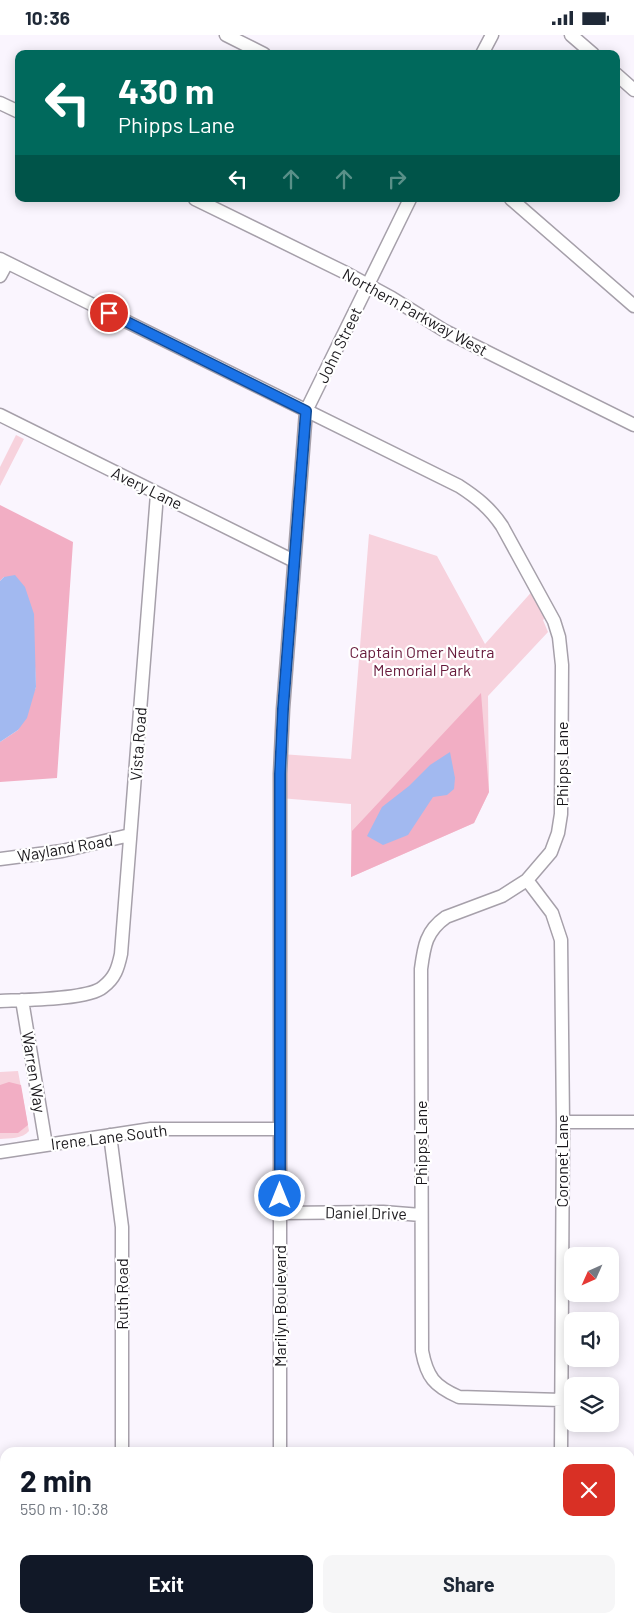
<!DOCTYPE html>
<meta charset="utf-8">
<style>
:root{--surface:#fff;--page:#f6f6f7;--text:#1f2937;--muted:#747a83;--accent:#111827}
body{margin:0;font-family:Barlow,sans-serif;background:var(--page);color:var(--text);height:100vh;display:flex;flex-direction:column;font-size:19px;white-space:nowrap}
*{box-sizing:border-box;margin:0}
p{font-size:16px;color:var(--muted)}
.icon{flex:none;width:28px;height:28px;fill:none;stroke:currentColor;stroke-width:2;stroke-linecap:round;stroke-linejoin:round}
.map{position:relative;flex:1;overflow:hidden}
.drawer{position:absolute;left:0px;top:1412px;width:635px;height:176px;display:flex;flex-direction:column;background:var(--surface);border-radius:15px 15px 0 0;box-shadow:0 2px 12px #0003}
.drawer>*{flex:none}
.hud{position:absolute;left:15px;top:15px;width:605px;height:152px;border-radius:10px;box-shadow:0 2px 12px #0003;background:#00695c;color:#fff;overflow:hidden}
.needle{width:32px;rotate:225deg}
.buttons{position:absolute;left:564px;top:1212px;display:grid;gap:10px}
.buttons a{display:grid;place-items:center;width:55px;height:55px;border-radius:10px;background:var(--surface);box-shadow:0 2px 12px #0003;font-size:25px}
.pin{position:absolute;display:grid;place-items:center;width:42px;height:42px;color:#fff;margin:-21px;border:2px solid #fff;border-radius:50%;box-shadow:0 1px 5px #0007}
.me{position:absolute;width:55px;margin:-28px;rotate:0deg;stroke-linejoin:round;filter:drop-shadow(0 0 4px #0008)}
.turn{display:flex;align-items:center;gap:18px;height:105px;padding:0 20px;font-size:22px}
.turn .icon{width:65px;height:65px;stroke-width:2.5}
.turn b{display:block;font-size:35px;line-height:42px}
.lanes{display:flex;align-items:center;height:48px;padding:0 20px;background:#0003;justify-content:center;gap:25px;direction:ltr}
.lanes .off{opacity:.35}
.round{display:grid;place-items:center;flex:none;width:52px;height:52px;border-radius:10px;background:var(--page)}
.headline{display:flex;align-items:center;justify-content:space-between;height:85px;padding:0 20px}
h1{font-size:30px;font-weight:700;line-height:38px;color:var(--accent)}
.action{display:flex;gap:10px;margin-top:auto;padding:10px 20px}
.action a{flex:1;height:58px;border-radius:10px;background:var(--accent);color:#fff;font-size:20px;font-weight:700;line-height:58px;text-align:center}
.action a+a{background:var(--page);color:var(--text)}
.status{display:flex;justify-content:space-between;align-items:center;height:35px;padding:0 25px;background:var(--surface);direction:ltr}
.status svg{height:14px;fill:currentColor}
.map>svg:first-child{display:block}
.green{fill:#f7d2dd}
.forest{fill:#f2aec4}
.water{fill:#a2b9f0}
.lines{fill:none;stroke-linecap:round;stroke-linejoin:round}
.minor-casing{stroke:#a6a0aa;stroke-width:15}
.major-casing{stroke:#a6a0aa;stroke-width:19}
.minor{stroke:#fff;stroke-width:12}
.major{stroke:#fff;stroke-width:16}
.route-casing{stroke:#114b97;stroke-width:12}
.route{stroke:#1a73e8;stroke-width:9}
.labels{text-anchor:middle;stroke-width:4.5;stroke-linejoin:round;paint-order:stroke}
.street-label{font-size:16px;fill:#1b191d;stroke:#fff}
.park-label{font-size:16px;fill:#671a3b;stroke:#fff}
</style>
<div class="status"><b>10:36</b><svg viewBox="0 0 49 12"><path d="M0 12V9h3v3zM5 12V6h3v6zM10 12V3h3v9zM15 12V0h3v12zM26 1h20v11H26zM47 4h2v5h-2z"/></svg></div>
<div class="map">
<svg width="634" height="1588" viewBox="0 0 634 1588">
<rect width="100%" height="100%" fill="#faf5fe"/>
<path class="green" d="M16,400l8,4 -24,47v-19z
M369,499l68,22 48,88 51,-57 14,26 -7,7 5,12 -60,64 1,96 -15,31 -123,54v-73l-71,-6 1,-44 70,5z
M18,1036l11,60c-6,8 -20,7 -29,8v-67z"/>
<path class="forest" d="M0,470l73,37 -16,236 -57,4v-40l18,-12 18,-43 -1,-21 -31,-89 -4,4z
M481,658l8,99 -15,31 -123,54 1,-46z
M9,1047l12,3 7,40 -10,8h-18v-48z"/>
<path class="water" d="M15,540l10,12 9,27 2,73 -9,31 -9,12 -18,12v-161l4,-4z
M450,717l5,26 -1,11 -7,6 -14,2 -25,38 -25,10 -16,-9 15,-29 27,-21 21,-21z"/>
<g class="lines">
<g class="minor-casing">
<path id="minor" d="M226,0l38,19
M571,0l22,19
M482,19l10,-19
M616,39l18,16
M0,68l19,9
M195,164l151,74 46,25 53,33 189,94
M511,164l123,107
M0,224l459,227c17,11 31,22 43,40l52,95 5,16 3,28 -1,149 -3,19 -7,19 -24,28 -25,16 -56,21c-20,14 -22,29 -25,52l1,382c5,26 12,35 37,46l103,3
M0,241l7,-13
M0,380l294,146
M0,824l62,-8 68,-16
M527,845l25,33 9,27 2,182 -2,331
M22,965l24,145
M0,966c21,-1 88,-1 103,-14 12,-9 15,-19 18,-33l36,-460
M563,1087h71
M110,1100l12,92v226
M0,1117l151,-23h129
M280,1178l103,-1 38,3
M280,1418v-679l3,-65 23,-298 104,-212
M0,1455h5"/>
</g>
<g class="major-casing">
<path id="major" d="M630,1520h4
M221,1588l24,-4"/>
</g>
<use href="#minor" class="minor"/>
<use href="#major" class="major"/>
</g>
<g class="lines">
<g class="route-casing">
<path id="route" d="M109,278l197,98 -23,298 -3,65v422"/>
</g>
<use href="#route" class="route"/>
</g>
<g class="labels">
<g class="street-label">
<text transform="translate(415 277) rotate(29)" y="6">Northern Parkway West</text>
<text transform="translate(339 310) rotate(-64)" y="6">John Street</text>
<text transform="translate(147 453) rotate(26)" y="6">Avery Lane</text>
<text transform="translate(138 709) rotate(-86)" y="6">Vista Road</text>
<text transform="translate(562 729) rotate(-90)" y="6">Phipps Lane</text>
<text transform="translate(65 813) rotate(-10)" y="6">Wayland Road</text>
<text transform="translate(34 1037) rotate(81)" y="6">Warren Way</text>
<text transform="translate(109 1102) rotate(-7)" y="6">Irene Lane South</text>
<text transform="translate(421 1108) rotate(-90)" y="6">Phipps Lane</text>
<text transform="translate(562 1126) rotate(-90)" y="6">Coronet Lane</text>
<text transform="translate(366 1178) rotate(1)" y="6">Daniel Drive</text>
<text transform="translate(122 1259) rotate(-90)" y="6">Ruth Road</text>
<text transform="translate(280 1271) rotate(-90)" y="6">Marilyn Boulevard</text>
</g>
<g class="park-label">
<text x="422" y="623">Captain Omer Neutra<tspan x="422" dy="18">Memorial Park</tspan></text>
</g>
</g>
</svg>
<div class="buttons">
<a><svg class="needle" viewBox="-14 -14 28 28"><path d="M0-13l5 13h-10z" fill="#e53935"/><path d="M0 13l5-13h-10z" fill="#747a83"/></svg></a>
<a><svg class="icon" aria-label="sound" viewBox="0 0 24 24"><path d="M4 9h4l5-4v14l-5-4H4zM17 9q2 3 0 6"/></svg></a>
<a><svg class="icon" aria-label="layers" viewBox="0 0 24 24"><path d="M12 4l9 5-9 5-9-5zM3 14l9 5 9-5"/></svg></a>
</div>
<div class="pin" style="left:109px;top:278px;background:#d93025"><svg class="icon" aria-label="arrive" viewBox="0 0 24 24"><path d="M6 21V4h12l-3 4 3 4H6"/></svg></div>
<svg class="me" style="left:280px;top:1161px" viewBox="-20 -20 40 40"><circle r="17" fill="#1a73e8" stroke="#fff" stroke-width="3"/><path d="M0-11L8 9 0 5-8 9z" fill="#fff"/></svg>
<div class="hud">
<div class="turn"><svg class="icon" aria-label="left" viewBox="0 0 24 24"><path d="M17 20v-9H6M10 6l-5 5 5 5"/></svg><div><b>430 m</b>Phipps Lane</div></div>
<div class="lanes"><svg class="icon" aria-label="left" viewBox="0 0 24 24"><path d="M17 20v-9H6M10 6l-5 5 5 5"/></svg><svg class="icon off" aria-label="ahead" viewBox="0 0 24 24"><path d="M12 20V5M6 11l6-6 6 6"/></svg><svg class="icon off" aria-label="ahead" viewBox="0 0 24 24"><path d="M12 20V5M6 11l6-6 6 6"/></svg><svg class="icon off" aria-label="right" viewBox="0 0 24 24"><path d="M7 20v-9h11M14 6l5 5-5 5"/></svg></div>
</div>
<section class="drawer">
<div class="headline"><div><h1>2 min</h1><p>550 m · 10:38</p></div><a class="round" style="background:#d93025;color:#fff"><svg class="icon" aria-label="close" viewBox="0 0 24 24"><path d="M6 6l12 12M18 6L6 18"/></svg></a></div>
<div class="action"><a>Exit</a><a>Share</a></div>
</section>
</div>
